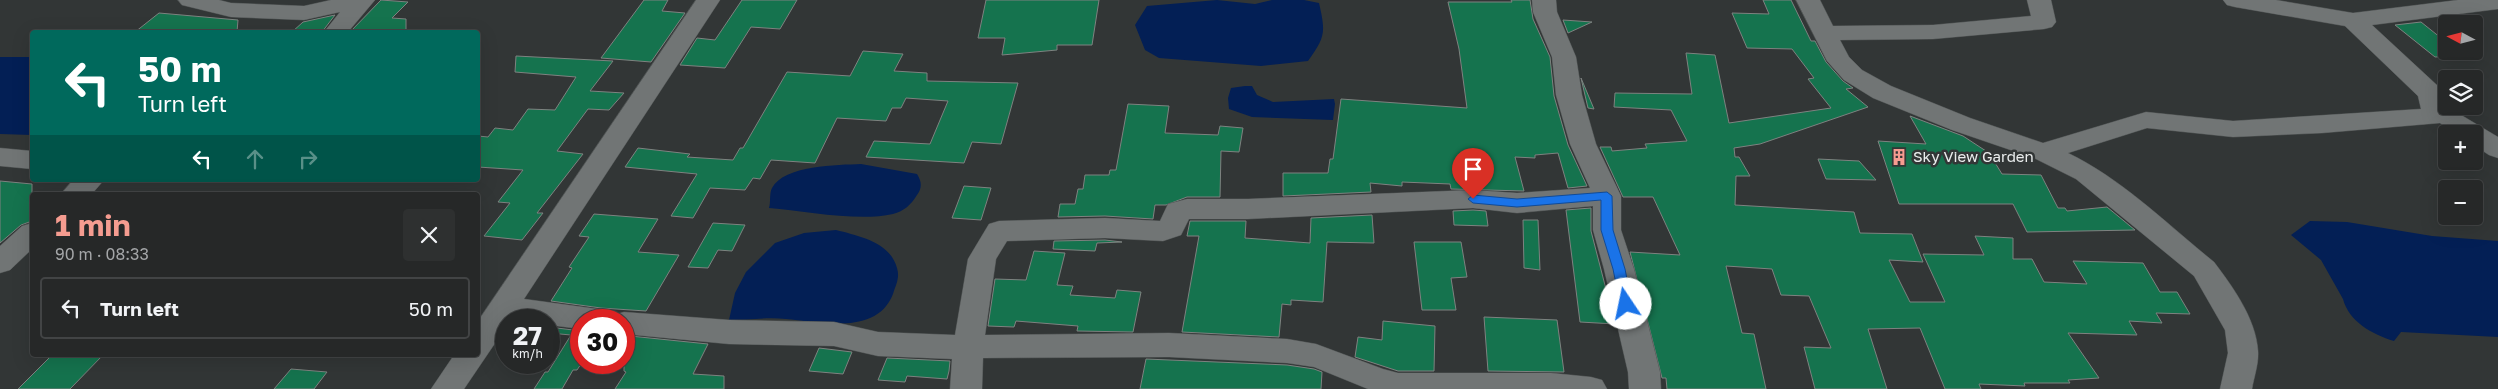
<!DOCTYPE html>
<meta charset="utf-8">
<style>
:root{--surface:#262828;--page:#2e3030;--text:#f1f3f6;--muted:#a4a6a8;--line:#424445;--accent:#f59c90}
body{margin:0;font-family:"Golos Text",sans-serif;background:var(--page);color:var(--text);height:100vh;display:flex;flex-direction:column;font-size:19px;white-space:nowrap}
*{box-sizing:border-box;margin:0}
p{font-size:16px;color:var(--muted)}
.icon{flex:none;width:28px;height:28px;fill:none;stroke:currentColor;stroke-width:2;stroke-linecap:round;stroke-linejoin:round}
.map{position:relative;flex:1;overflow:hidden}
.drawer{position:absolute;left:30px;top:192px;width:450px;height:165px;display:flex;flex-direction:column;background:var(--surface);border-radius:5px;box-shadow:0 5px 20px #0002,0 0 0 1px var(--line)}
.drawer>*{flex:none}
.banner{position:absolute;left:30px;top:30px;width:450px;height:152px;border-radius:5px;box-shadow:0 5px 20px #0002,0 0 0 1px var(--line);background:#00695c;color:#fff;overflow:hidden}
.needle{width:32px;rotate:277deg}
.controls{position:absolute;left:2438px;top:15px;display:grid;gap:10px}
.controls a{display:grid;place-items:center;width:45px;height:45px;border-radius:5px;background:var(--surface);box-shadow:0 5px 20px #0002,0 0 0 1px var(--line);font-size:25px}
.speed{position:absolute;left:495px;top:309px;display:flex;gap:10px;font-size:25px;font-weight:700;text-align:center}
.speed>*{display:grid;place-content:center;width:65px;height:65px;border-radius:50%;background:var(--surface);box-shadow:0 5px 20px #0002,0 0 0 1px var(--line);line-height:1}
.speed small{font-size:12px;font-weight:400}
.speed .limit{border:8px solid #d22;background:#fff;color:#111}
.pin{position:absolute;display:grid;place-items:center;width:42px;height:42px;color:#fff;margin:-51px -21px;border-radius:50% 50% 50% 0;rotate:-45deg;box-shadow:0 0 5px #0007}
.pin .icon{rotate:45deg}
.me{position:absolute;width:55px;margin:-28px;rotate:349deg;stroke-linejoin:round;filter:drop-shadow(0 0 4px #0008)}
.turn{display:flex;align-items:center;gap:18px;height:105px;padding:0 25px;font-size:22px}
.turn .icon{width:65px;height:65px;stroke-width:2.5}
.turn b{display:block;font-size:35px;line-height:42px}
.lanes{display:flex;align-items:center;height:48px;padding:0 25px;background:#0003;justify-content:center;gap:25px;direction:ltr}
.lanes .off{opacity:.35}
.round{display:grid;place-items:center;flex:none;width:52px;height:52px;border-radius:5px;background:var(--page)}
.headline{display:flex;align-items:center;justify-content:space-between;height:85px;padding:0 25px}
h1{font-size:30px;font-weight:700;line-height:38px;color:var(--accent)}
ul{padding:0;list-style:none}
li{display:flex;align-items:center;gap:15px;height:62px;margin:0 10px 8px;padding:0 15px;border:2px solid var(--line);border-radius:5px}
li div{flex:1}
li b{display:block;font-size:19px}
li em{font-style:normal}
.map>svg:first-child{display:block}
.water{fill:#031f55}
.building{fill:#15734e;stroke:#7e8280}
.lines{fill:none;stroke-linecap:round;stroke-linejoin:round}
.minor-casing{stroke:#4f5353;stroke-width:1}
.minor{fill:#717575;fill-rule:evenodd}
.route{fill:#1a73e8;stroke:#114b97}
.labels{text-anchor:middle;stroke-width:5;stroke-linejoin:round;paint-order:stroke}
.poi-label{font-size:15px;fill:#eaeded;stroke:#323636;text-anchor:start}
</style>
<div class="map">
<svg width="2498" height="389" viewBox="0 0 2498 389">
<rect width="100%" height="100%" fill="#323636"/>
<path class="water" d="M1217,0l38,4 17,-4h32l15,3c7,30 6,34 -11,58l-47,5 -102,-8 -14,-8 -10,-25 12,-19z
M0,57h32v78l-32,-1z
M1245,86h7l5,9 16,7 61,-3 1,5 -2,16 -81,-3 -23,-8 -1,-11 3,-10z
M861,164l56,10c5,8 5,14 0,21 -6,10 -13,16 -24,19 -34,8 -88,-3 -124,-6 2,-6 0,-14 3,-20 12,-23 66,-23 89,-24z
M2310,221l37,1 85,14 66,5v96l-97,-5 -7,9c-22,-7 -45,-19 -51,-42l-22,-39 -30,-25z
M836,230c23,6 54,12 61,38 3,10 -1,16 -4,26 -16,42 -74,28 -107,25 -19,-2 -39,1 -57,1l6,-27 11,-21 29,-29 29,-10z"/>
<path class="building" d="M381,0l27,2 -16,16 14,1v13h-56z
M644,0h24l-6,11 23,2 -34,49 -50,-4z
M742,0h55l-17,29 -29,-2 -26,41 -45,-3 17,-27 18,2z
M986,0h113l-7,45h-35v5l-55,5 3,-17h-27z
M1511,0h19l3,19 17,38 4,39 14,49 19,41 -19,2 -10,-35 -23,2v3l-20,-1 9,34 -73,-2 -1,-5 -48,-2v4l-32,-3 1,9 -88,4v-23h45l2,-14h3l8,-60 126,9 -8,-59 -11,-47h64z
M1763,0h28l20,41h4l11,21 17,19 10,7 -7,1 22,18 -108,37 -26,4 1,9h4l11,19h-14l-1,29 119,7 6,21 52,1 11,28 -34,-2 21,42h35l-22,-48 61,1 -9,-19 38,2v21h19l12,23 43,2 -14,-23 70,2 17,29h17l13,22 -34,-1 6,10 -33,-2 8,14 -69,-2 31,45 -31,2 2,3h-46l1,3 -46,-2 2,5h-36l-25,-61 -52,1 19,60h-72l-11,-42 27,1 -22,-52 -28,-1 -9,-26 -46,-3 16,67 12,1 12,55h-99l-1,-11h-4l-32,-126 50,3 -27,-58h-30l-23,-50h11l1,4 35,-3 -2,-4 42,-3 -16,-31 -57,-3 1,-14 77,1 -6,-41 29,2 14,68 102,-15 -23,-29 6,-1 -22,-29 -45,-1 -15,-35 37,1z
M159,13l79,7 -1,12h-102z
M335,15l-13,17h-30l11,-10z
M1563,20l29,2 -24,11z
M2421,22l25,20v9h12l5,5 -28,1 -40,-32z
M863,51l40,3 -9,17 33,2v8l91,2 -17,61 -29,-2 -8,21 -98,-6 8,-16 56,3 18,-43 -42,-3 -5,10h-9l-6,13 -49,-3 -22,45 -44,-3 -11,19 -7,-1 -8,12 -35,-2 -17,30 -22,-2 26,-42 -72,-7 13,-19 52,6 -3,3 46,3 7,-12h3l44,-76 63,4z
M516,56l97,5 -23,30 34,2 -15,17 -21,-1 -31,42 26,3 -46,59h6l-21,27 -38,-4 26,-33 -12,-1 25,-32 -45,-3v-31l10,1 7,-9 18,2 15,-21 27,1 21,-33 -61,-5z
M1581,78l13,31 -6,-1z
M1128,104l41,2 -4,27 53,2 2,-9 23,2 -4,24 -18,-1 -1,46h-33l-21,8h-11l-2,14 -48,-3 -47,1 2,-13h15l3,-15h5l2,-14h24l1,-5h6z
M1910,116l53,20 26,17 13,21 39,1 17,33h7l2,3 40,-4 28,23 -108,2 -14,-28h-114l-21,-63 48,3z
M1818,159l41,2 17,19 -50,-1z
M0,181l32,3v37l-11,4 -21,18z
M964,186l27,2 -10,32 -29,-2z
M1591,208v23l24,93 -35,-2 -14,-112z
M1473,210l13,1 2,15 -34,-1 -1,-14z
M594,214l64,5 -20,33 41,3 -33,56 -45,-3 -50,-7 21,-33 -3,-1 20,-30 -10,-1z
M1372,215l2,28 -47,-1 -4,60 -32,-2v5l-9,-1 -3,33 -97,-5 17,-96h-12l3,-15h56l-1,17 65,5 1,-25z
M1523,220h15l2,50 -16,-2z
M713,223l32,2 -13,26 -14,-1 -10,18 -20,-1z
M1105,240l17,2 -25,1 -2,8 -42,-2 1,-8z
M1414,242h47l6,35 -16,1 5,32h-34z
M1034,251l31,2 -8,32 16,1 -3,9 45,3 2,-8 24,2 -8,40 -56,-1 1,-5 -62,-5 -2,6 -26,-1 7,-47 31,1z
M1484,317l73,3 7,52 -76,-1z
M1383,321l52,5 -1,45h-36l-43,-14 3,-20 24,3z
M549,327l32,4v33l-4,6h-4l-11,19h-28l11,-17h3l23,-37 -22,-2z
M630,336l78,8 -15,30 31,2v13h-109l11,-17 -2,-1v-23z
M819,348l33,4 -9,22 -34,-3z
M52,355h51l-33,34h-52z
M887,358l63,3 -1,10 -2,8 -40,-3 -2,6 -27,-2z
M1146,359l141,6 27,4 8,3 -1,17h-181z
M291,369l36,3 -13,17h-40z"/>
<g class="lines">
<g class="minor-casing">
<path id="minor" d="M178,0h41l12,3 73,3 27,-6h44l-27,32h-24l16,-20 -36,8 -73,-3 -49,-12z
M696,0h24l-196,299 74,10 11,3 3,6 1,-3 11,-3 105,8 105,2 44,10 77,3 13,-76 21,-35 10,-3 106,-3 55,3 8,-17 19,-5h61l225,-9 44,3 73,-5 -20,-44 -14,-49 -4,-38 -19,-45 -1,-12h24l1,12 19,45 6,38 14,49 25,52v34l13,39 26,103 1,17h-32l-1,-17 -24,-103 -11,-39v-24l-76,7 -44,-5 -225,11h-59l-8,16 -18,6 -58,-3 -98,3 -11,18 -11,76 184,-2 118,6 29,5 67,25 15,4h153l40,4 11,3 5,9h-239l-54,-22 -27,-4 -118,-6 -186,1 -1,31h-32l2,-30 -74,-3 -44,-10 -105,-2 -105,-10v-14h-43v9l-32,-4v-5h-43v7l-42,62h-33l23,-34h24v-34z
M1796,0h24l13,26 100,-1 98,-9 -4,-16h24l5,22 -4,5 -8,2 -111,10 -93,1 9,17 13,13 29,16 79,32 73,25 103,-31 87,9 188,-12 -3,-13 -73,-70 -110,-19 -8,-2 -4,-5h53l77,13 105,-13h40v9l-126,16 67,62 7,19 52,31v21l-9,-3 -15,-10v-11h-18l-16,-11 -118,10 -89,4 -86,-9 -79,25c54,26 99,71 146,109 19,25 42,57 44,89 1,12 -4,26 -6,38h-32l8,-36 -3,-23 -31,-54 -118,-97 -42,-21 -82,-28 -79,-32 -29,-18 -17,-19z
M0,148l32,3v18l-32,-3z
M73,180h31l-13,15h-31z
M32,223v26l-22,21 -10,3v-27l22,-20z"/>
</g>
<use href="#minor" class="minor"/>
</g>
<path class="route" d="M1607,192l5,4 1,34 12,39 7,35 -6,4 -6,-4 -7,-35 -12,-39v-30l-84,7 -44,-4 -5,-4 5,-4 44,4z"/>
<defs>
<g id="building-bare" transform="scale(1.35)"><path d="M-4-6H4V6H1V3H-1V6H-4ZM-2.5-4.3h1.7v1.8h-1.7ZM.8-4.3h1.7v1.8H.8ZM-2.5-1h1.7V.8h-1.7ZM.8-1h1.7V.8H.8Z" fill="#f59c90" stroke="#323636" stroke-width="2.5" paint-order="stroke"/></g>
</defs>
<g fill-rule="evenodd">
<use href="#building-bare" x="1899" y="157"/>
</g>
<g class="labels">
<g class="poi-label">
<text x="1913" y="162">Sky View Garden</text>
</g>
</g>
</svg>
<div class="controls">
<a><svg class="needle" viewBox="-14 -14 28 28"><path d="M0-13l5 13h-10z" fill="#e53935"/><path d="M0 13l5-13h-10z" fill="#a4a6a8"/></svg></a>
<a><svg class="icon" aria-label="layers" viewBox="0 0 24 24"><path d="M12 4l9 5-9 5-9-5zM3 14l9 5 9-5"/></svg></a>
<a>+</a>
<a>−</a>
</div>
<div class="speed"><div>27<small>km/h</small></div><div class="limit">30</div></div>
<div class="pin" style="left:1473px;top:199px;background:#d93025"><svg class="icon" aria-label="arrive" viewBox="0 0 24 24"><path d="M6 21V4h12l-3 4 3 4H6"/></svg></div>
<svg class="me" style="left:1626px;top:304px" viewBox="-20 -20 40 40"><circle r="19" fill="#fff"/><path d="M0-13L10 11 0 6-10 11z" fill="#1a73e8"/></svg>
<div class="banner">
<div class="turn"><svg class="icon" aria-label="left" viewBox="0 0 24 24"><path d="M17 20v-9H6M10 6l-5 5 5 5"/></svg><div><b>50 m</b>Turn left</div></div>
<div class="lanes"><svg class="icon" aria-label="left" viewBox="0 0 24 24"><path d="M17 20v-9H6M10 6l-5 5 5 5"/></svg><svg class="icon off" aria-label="ahead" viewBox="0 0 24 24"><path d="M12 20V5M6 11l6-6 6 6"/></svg><svg class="icon off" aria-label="right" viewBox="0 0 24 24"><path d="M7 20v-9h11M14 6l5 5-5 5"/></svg></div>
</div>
<section class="drawer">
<div class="headline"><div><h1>1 min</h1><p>90 m · 08:33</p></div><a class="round"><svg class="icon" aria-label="close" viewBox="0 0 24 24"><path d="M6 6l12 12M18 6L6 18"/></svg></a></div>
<ul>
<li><svg class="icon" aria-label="left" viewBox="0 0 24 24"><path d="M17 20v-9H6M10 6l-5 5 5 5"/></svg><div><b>Turn left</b></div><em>50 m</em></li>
</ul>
</section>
</div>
